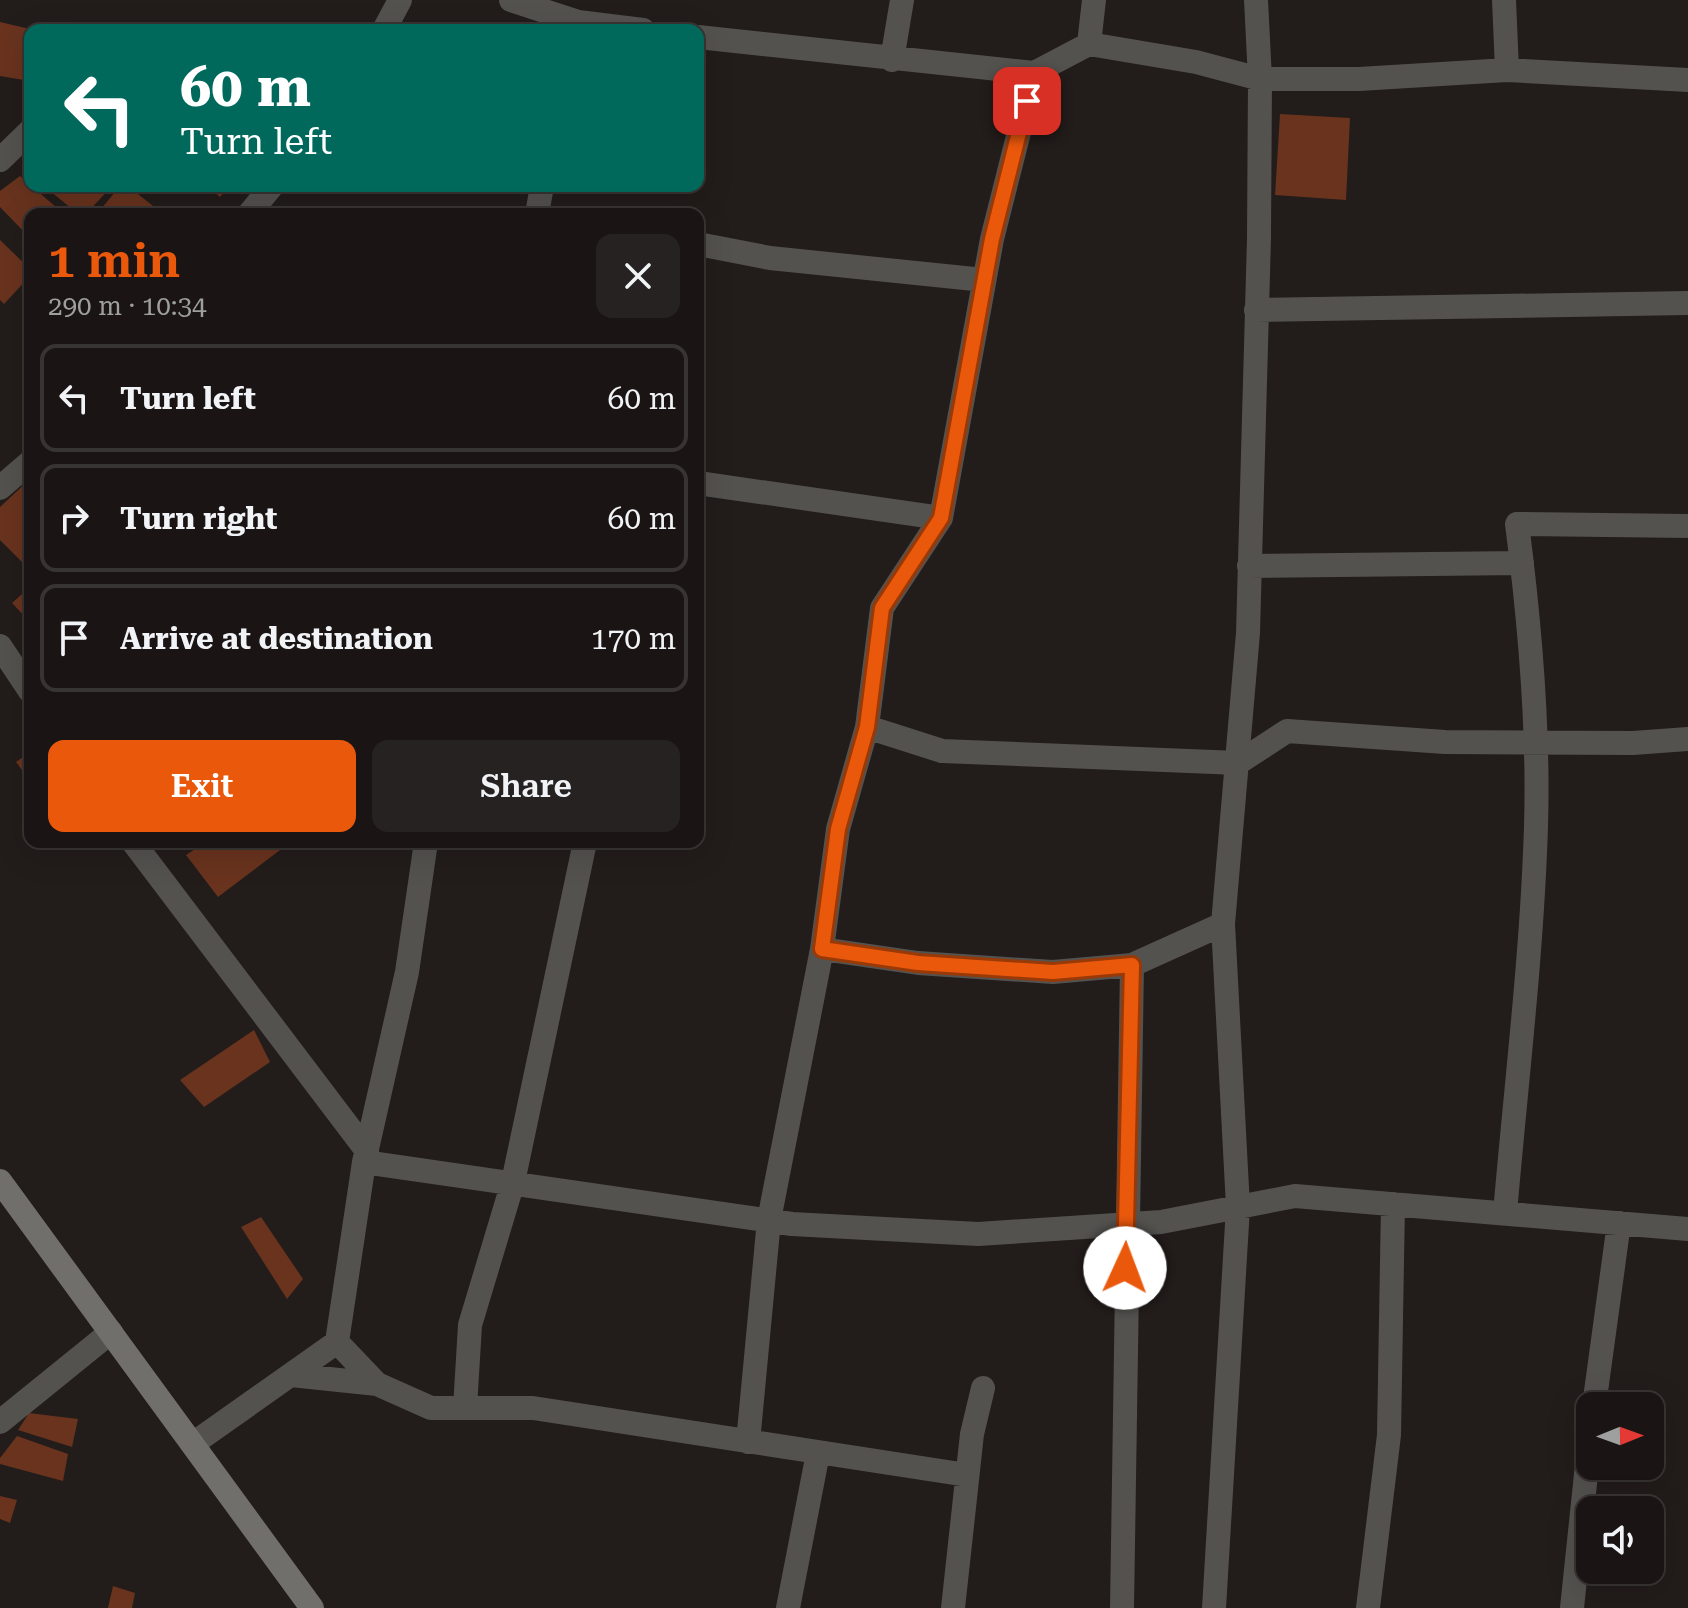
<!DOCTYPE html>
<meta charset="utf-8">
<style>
:root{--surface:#1a1514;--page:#272222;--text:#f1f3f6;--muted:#9f9fa0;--line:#383434;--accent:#ea580c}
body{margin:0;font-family:"Roboto Serif",serif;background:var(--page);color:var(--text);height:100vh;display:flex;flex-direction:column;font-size:30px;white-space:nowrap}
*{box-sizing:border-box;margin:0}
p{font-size:26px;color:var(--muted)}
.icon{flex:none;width:44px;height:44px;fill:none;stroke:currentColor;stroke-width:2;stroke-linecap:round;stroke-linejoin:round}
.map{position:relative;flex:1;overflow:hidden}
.side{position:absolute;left:24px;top:208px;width:680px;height:640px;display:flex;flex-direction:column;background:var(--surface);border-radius:16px;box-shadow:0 8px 32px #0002,0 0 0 2px var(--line)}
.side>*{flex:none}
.guide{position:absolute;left:24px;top:24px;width:680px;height:168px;border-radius:16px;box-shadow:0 8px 32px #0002,0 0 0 2px var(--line);background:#00695c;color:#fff;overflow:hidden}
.needle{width:52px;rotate:89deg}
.fabs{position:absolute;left:1576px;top:1392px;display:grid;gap:16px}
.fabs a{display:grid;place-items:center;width:88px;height:88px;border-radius:16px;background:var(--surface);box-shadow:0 8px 32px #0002,0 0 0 2px var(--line);font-size:40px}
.pin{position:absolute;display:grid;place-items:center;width:68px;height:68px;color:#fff;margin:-34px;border-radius:16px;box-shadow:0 4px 12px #0006}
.me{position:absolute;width:88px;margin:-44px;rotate:2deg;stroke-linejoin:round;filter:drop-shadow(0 0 6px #0008)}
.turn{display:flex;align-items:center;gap:28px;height:168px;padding:0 24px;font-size:36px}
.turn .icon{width:104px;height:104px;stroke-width:2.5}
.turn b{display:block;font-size:56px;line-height:68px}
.round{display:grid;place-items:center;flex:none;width:84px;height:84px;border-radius:16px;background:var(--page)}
.overview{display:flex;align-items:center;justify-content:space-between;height:136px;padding:0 24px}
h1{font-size:48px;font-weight:600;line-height:60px;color:var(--accent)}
.action{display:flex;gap:16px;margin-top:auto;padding:16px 24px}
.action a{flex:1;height:92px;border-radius:16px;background:var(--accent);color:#fff;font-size:32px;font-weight:600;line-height:92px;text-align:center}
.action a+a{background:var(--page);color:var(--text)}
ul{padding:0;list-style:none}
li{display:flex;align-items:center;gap:24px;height:108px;margin:0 16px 12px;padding:0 8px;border:4px solid var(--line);border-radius:16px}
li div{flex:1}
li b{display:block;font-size:30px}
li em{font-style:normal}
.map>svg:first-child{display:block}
.building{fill:#69331e}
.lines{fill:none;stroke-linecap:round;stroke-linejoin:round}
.street{stroke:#53524f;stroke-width:24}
.secondary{stroke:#716f6b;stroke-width:24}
.route-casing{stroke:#983908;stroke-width:20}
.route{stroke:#ea580c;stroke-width:14}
</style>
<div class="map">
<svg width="1688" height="1608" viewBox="0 0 1688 1608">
<rect width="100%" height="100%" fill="#221c1a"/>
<path class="building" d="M0,22l30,7v52l-30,-5z
M1280,114l70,4 -4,82 -71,-5z
M20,176l44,38h-34v24l-30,-31v-16z
M44,186h68l-26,28h-8z
M120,186h8l35,28h-66z
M207,186h22l-9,11z
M0,240l30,29v7l-26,28 -4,-4z
M30,479v91l-30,-30v-33z
M30,587v35l-18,-19z
M30,752v29l-14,-19z
M206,842h74l4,5 -66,50 -32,-42z
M254,1030l16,32 -66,45 -24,-27z
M261,1217l42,62 -16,20 -46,-72z
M29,1413l49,6 -6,28 -54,-17z
M17,1436l51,18 -5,27 -63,-17v-6z
M0,1496l17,4 -7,23 -10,-4z
M113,1586l22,7 -3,15h-24z"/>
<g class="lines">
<path class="street" d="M511,0l67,22 65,8
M1504,0l3,70
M384,30l16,-30
M698,37l336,36
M1089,44l107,18 64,17h99l148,-9 181,10
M892,60l10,-60
M0,160l30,-29
M249,214l23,-28
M537,214l5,-28
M698,244l72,14 214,22
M1256,310l432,-7
M698,483l243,35
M0,488l30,-26
M1249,566l273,-3
M0,646l30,45
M867,727l75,24 296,12 49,-32 158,11 188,1 55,-4
M133,842l234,309
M822,949l96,14 135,9 79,-7 91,-41 25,-291 11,-395 1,-159 -4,-79
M364,1162l428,62 186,10 183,-12 134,-26 393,33
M1505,1213c11,-129 27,-257 31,-387 3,-101 -6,-202 -19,-302l171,2
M337,1342l40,42 54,24h102l434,67
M291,1375l86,9
M1594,1406l25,-183
M465,1408l5,-83 43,-143 72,-340
M0,1422l111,-90
M748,1442l21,-222 53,-271 16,-120 29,-102 15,-119 59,-90 51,-279 42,-166 55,-29 5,-44
M194,1443l143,-101 27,-180 43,-190 19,-130
M788,1608l30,-155
M953,1608l19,-174 11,-46
M1122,1608l10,-643
M1214,1608l24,-401 -15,-283
M1368,1608l21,-173 4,-231
M1572,1608l18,-172"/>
<path class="secondary" d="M0,1181l312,427"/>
</g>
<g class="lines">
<g class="route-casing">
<path id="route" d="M1027,101l-35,138 -51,279 -59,90 -15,119 -29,102 -16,120 96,14 135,9 79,-7 -7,303"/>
</g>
<use href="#route" class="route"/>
</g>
</svg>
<div class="fabs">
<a><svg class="needle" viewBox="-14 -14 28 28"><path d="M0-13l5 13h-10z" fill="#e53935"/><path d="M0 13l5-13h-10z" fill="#9f9fa0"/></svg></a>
<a><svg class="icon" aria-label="sound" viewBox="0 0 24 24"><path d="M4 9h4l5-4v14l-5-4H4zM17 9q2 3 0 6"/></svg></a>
</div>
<div class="pin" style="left:1027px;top:101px;background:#d93025"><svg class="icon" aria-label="arrive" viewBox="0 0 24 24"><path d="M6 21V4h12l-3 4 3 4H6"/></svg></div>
<svg class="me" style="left:1125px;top:1268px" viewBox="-20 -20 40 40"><circle r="19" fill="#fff"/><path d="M0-13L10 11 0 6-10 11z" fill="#ea580c"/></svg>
<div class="guide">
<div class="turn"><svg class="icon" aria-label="left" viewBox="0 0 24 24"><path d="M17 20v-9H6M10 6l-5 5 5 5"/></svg><div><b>60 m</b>Turn left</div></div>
</div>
<section class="side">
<div class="overview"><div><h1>1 min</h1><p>290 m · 10:34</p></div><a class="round"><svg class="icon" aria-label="close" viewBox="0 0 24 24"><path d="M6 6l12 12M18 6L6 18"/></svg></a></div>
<ul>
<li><svg class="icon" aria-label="left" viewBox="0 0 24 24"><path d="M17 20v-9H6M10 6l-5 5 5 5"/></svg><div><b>Turn left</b></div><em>60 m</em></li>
<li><svg class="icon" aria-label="right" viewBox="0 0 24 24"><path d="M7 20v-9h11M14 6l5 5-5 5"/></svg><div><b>Turn right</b></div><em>60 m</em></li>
<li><svg class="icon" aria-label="arrive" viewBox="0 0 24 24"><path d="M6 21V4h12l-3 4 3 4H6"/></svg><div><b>Arrive at destination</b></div><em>170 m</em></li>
</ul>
<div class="action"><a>Exit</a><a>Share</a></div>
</section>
</div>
